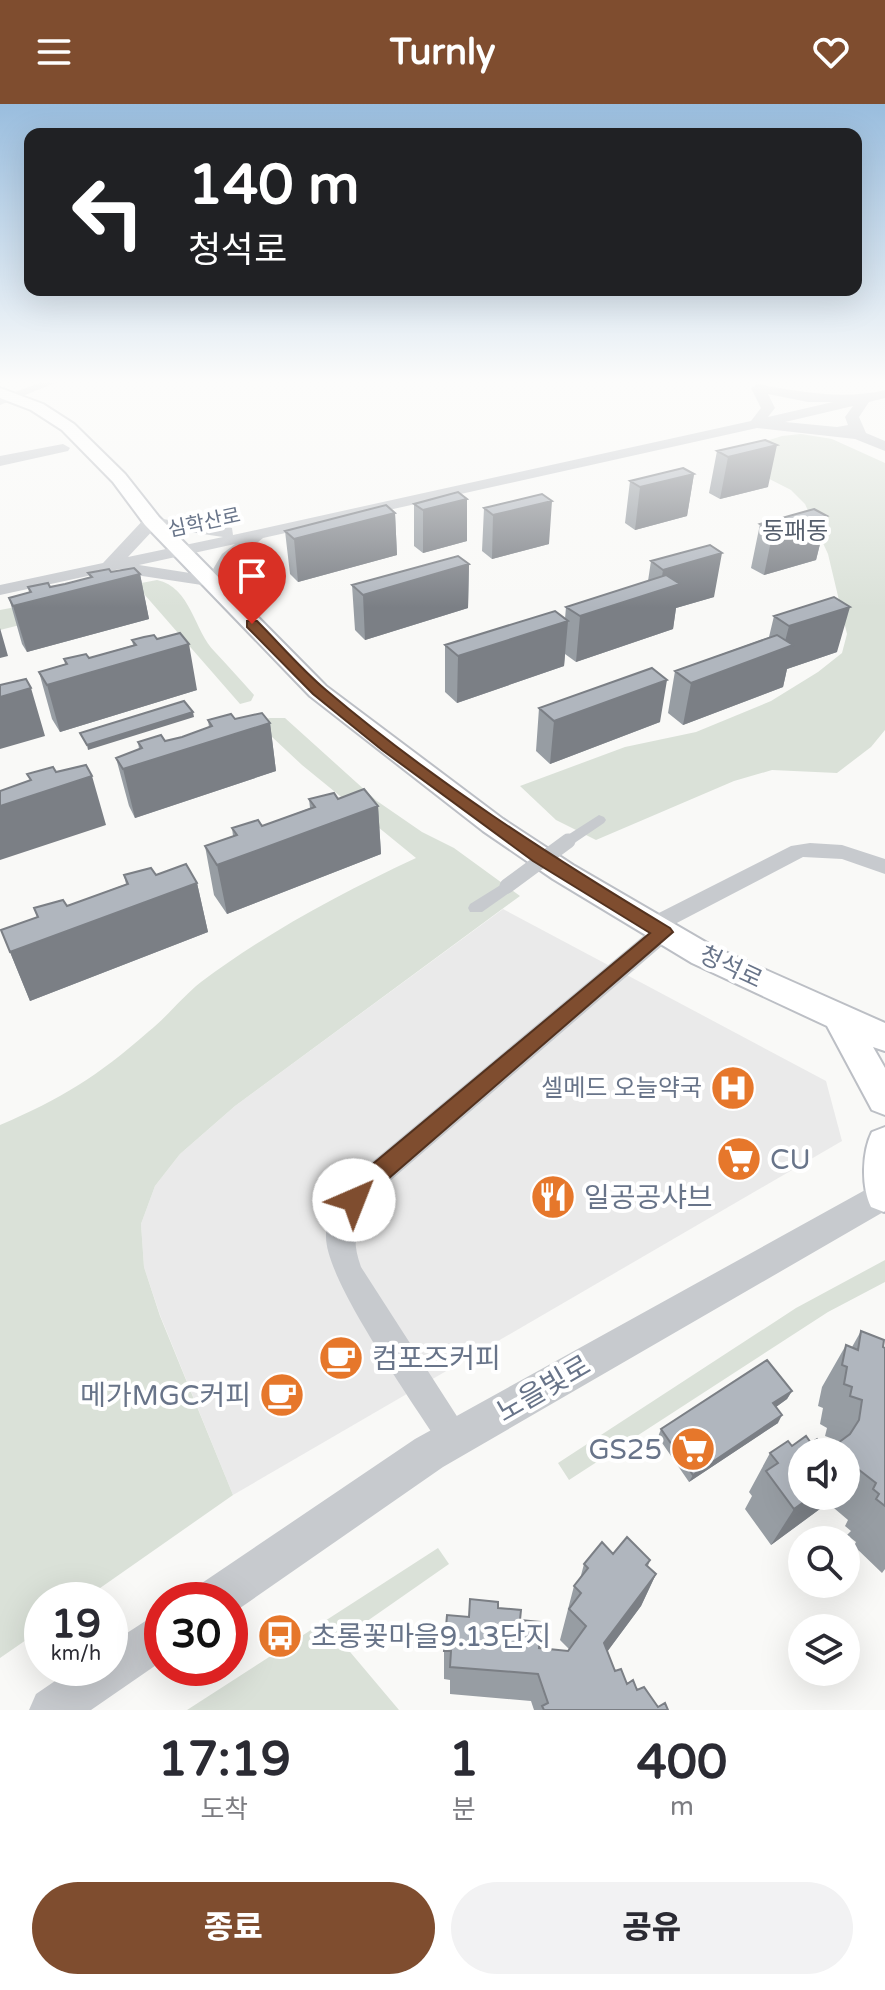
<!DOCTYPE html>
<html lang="ko">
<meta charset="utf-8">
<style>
:root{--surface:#fff;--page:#f2f2f3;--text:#2b2b33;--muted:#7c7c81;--accent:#7f4d2f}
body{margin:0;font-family:"Varela Round","Noto Sans KR",sans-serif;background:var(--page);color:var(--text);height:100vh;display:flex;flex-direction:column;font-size:30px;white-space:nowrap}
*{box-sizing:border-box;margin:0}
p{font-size:26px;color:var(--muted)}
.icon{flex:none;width:44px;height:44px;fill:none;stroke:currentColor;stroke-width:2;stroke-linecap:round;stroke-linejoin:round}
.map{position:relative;height:1606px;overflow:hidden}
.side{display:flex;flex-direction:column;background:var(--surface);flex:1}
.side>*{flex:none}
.hud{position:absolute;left:24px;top:24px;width:838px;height:168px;border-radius:16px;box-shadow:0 8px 32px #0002;background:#202124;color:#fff;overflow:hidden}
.fabs{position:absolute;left:788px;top:1334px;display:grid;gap:16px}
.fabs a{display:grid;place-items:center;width:72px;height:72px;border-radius:50%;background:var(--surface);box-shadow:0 8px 32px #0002;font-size:40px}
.speed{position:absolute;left:24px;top:1478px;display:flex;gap:16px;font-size:40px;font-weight:700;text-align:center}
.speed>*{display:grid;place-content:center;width:104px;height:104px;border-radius:50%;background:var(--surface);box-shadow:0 8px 32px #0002;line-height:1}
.speed small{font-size:20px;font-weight:400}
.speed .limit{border:12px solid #d22;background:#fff;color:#111}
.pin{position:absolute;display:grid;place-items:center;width:68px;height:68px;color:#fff;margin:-82px -34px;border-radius:50% 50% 50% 0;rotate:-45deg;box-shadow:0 0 8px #0007}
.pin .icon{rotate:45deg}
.me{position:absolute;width:88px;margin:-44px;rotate:44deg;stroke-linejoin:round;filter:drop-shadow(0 0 6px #0008)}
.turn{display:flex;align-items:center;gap:28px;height:168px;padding:0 32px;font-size:36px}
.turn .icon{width:104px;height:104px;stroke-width:2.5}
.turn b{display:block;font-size:56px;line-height:68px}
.eta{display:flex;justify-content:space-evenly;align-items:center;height:136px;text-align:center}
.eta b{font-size:48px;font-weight:800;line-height:56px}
.action{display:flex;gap:16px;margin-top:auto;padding:16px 32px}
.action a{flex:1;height:92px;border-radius:48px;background:var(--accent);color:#fff;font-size:32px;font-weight:800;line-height:92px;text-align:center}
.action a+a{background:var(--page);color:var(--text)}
header{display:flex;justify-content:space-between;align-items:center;height:104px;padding:0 32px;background:var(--accent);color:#fff;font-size:36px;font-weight:800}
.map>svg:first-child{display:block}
.built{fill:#eaeaea}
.green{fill:#dae1d8}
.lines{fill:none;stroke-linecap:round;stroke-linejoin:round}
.secondary-casing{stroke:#bcbfc5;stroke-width:4}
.pedestrian{fill:#c7cace;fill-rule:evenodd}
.minor{fill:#c7cace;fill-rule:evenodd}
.tertiary{fill:#c7cace;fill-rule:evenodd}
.secondary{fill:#fff;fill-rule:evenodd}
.pedestrian-bridge{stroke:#c7cace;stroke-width:15}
.wall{fill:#979da3;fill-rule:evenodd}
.shaded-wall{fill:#7b7f85}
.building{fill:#b0b6be;stroke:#7b7f85;stroke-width:2}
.route{fill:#7f4d2f;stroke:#53321f;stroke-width:2}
.labels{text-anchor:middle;stroke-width:8;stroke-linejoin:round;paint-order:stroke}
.far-street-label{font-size:20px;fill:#687489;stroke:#fff}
.far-quarter-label{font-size:24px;fill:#565f6d;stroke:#fff}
.street-label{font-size:24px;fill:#687489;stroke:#fff}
.poi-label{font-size:24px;fill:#687489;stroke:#fff;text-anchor:end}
.near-poi-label{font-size:28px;fill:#687489;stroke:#fff;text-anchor:start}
.near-street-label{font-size:28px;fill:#687489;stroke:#fff}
</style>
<header><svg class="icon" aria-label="menu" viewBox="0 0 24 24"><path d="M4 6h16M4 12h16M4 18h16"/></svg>Turnly<svg class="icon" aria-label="heart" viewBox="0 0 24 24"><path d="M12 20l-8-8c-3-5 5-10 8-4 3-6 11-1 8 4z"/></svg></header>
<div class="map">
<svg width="885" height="1606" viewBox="0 0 885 1606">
<rect width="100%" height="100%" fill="#f9f9f7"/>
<path class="built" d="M503,805l323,172 16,60 -609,354 -73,-180 -16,-48 -3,-43 14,-38 25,-32 55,-48z"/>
<path class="green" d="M801,330l31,5 53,24v267l-14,17 -34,26 -65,-3 -38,11 -138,59 -40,-20 -36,-34 105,-39 71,-15 75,-31 47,-29 24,-19 5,-19 -19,-80 -23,-50 -14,-14 -69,-35 60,-19z
M157,476c34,7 37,51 58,72 13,14 26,28 39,43l-3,6 -11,3 -96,-110 -144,36v-20z
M270,614h15l92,83 45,31 32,16 66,48 -285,210 -55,48 -25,32 -14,38 3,43 16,49 73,179 -150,105h-41v29l-42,29v-533c61,-26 98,-49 148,-93 19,-15 34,-35 53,-50 67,-50 140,-89 215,-124l-114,-93 -46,-43z
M885,1156v22l-57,30 -259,168 -11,-17 238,-155z
M438,1444l11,16 -109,76 59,70h-212z"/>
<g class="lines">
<g class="secondary-casing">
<path id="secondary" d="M0,284l43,16 31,20 51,50 34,43 167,169 177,133 70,46 141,82 171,76v28l-12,-4 12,21v47l-13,-5 -45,-84 -135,-63 -139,-84 -70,-48 -173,-135 -165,-171 -32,-43 -51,-52 -31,-20 -31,-12z
M885,1023v84l-1,1 -13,-5c-10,-20 -9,-55 1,-75z"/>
</g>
<path class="pedestrian" d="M599,711l5,2 2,3 -2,3 -31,21h-10l-3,-3 3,-3z
M507,777l6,1 2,4 -2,4 -31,22h-12l-2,-4 2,-4z"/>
<path class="minor" d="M39,279h16l-55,22v-7z
M810,739l32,2 43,14v15l-43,-15 -39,-2 -132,69 3,6 -3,6 -296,256c-19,25 -25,43 -14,73l110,171 -4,12 -12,4 -12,-4c-27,-44 -118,-169 -117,-214 0,-22 16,-43 29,-60l293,-244 -6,-6 3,-6 146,-74z"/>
<path class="tertiary" d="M758,280c42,8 85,16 127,6v8l-16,4 -10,15 7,16 19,8v10l-30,-12 -98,-11 -494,110 -28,23 -14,25 -6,1 -86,-13 -9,-5 -120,26v-10l103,-22 43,-46 80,10 6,1 1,7 518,-114 10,-13 -10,-20zM768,290l40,8h25l-65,15 7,-9zM853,302l-8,11 3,8 -11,2 -52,-5zM156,423l67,10 -95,20zM235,440l-13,10 -13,22 -70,-11z
M63,340l7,4 -2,3 -68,15v-10z
M885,1075v32l-442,256 -213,148v-15h-37l6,-15 216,-146z
M162,1509v48l-71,49h-62l7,-16 38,-26h36v-24l37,-24z"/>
<use href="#secondary" class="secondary"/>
<path class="pedestrian-bridge" d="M507,782l61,-45"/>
</g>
<path class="wall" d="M765,336l3,47 -48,12 -11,-6 8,-42z
M694,370l-7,42 -52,14 -10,-7 5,-42z
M467,395v42l-44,12 -9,-7v-42z
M484,404l65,36 -57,15 -10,-8z
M395,409l2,42 -99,27 -8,-8 -5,-43z
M827,412l-11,44 -52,15 -13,-7 9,-44z
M651,457l63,36 -38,11 -3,21 -97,33 -11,-8 -1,12 -107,37 -12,-11v-47l120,-26 1,-12 82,-26z
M469,460l-1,44 -103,32 -10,-10 -3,-45z
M111,468l29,2 9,45 -122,33 -5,-8 -13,-46 20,-6 -1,-5h22l15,-3 25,-7 -2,-4z
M774,512l63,36 -50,17 -4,18 -100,38 -15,-12 7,-42 94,-34z
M132,536l65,50 -137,42 -8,-13 -13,-47 26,-8 -1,-5 25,-1 44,-13z
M539,604l121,14 -110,42 -14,-13z
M235,615l35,4 6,48 -141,47 -6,-12 -13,-48 23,-9 -1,-7 27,-1 17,-4 27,-10 -1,-7z
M309,695h29l40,7 3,48 -154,60 -13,-19 -9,-49 28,-10 -1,-8 30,-2 48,-18z
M124,771h32l41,8 11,49 -178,69 -29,-71 36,-13 -3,-9 33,-2 59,-22z
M861,1227l24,17v221l-3,4 -28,-27 2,-4 -9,-7 4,-4 -6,-5 3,-6 -20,-17 -57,42 -26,-36 7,-13 -3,-4 21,-39 22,-7 19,-3 11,3 13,-1 1,-5 -11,-4 2,-8 -7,-4 3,-16 -5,-2 4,-19 24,-42 6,2zM846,1348v44h-44z
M792,1287l-5,8 -11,8 2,16 -89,59 -31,-45 3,-8z
M613,1450l37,6 -2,6 8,8 -15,32 -34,46 8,19 12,13 31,23 10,3h-134l-3,-9 -81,-7v-14l-6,-1v-28l24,-34 30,-9 22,12 19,28 29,3 1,-2 -9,-9 14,-54 6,-7 4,-15z"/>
<path class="shaded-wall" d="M777,341l-9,42 -48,12 8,-42z
M694,370l-7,42 -52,14 5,-43z
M467,395v42l-44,12v-43z
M552,397l-3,43 -57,15 1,-44z
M395,409l2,42 -99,27 -4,-43z
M827,412l-11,44 -52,15 9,-44z
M722,449l-8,44 -38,11 -3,21 -97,33 4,-46 80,-26 3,-20z
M469,460l-1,44 -103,32 -2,-45z
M140,470l9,45 -122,33 -14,-46z
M850,503l-13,45 -50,17 -4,18 -100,38 8,-42 92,-34 6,-23z
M568,517l-4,45 -107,37 1,-47z
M0,524l8,28 -8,2z
M189,540l8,46 -137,42 -13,-47z
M667,576l-7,42 -110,42 4,-43z
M31,584l14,48 -45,13v-52z
M193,608l1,5 -106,33 -1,-5z
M270,619l6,48 -141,47 -12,-49z
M92,672l14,49 -106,35v-54z
M378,702l3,48 -154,60 -10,-49z
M197,779l11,49 -178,69 -20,-49z
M792,1287l-5,8 -18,13 4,-9z
M782,1311l-4,8 -89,59 4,-7z
M812,1392h21l-5,7 -57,42 23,-36z
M656,1470l-15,32 -49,66 12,-29z"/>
<path class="building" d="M765,336l12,5 -49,12 -11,-6z
M683,364l11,6 -54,13 -10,-6z
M458,388l9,7 -44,11 -9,-6z
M542,390l10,7 -59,14 -9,-7z
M386,401l9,8 -101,26 -9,-8z
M814,405l13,7 -54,15 -13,-7z
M710,441l12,8 -59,17 -12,-9z
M458,452l11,8 -106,31 -11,-10z
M134,464l6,6 -127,32 -4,-8 22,-6 -3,-5 20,-4 2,4 15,-3 27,-7 -4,-4 21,-4 2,3z
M666,471l14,9 -100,32 -14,-9z
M834,493l16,10 -61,19 -15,-10z
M555,507l13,10 -110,35 -13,-11z
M180,529l9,11 -142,41 -8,-13 28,-8 -3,-5 22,-5 3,4 47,-13 -4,-5 12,-3 10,-2 3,4z
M777,531l16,10 -102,38 -16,-12z
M652,564l15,12 -113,41 -15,-13z
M26,575l5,9 -31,9v-12z
M184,597l9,11 -106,33 -7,-12z
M262,609l8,10 -147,46 -7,-11 26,-10 -4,-6 23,-7 4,6 17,-4 30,-11 -4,-6 23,-6 4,5z
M86,661l6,11 -92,30v-15l31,-11 -4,-6 26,-7 3,5z
M364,685l14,17 -161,59 -12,-19 32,-11 -5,-7 26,-8 4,6 53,-19 -6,-8 25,-6 4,6z
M186,760l11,19 -187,69 -9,-22 37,-13 -4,-9 29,-8 4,6 61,-22 -4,-9 27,-7 5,7z
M861,1227l23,9 -1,7 2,1v158l-9,-7 3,-5 -6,-5 3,-6 -22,-17 -8,6v-20h-44v44h10l-18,13 -28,-38 12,-8 -8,-10 18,-12 4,5 14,-10 5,7 6,-4 5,7 7,-5 5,5 16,-12 9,-14 3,-20 -12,-4 2,-9 -8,-3 3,-17 -5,-2 4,-20 12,5z
M767,1256l25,31 -19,12 9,12 -89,60 -32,-46z
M627,1433l23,23 -4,5 10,9 -52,69 11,28 6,-2 6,15 6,-4 4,10 7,-3 14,20 7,-4 3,7h-124l-2,-4 6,-3 -10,-29 -88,-7 1,-16h-7l3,-36 22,2 1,-18 28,3v6l23,2 -1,10 20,2 -1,26 29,3 18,-25 -17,-17 12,-16 -7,-7 14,-18 -4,-4 18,-22 11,12z"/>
<linearGradient id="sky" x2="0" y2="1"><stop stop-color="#99bdde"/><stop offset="0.55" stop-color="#fcfcfb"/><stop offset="1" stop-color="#fcfcfb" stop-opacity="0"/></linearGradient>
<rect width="885" height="504" fill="url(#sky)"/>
<path class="route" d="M247,517h10c23,23 44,48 69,69 106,90 224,166 344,238l3,4 -300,260 -11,15 -8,3 -9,-3 -3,-7 14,-22 294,-245 -117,-72 -151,-111 -69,-56 -66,-67z"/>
<defs>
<g id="hospital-disc" transform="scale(2.3)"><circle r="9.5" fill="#e6772b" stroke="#fff"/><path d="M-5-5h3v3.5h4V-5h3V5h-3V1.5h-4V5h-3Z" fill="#fff"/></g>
<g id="supermarket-disc" transform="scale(2.3)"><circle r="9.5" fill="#e6772b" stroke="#fff"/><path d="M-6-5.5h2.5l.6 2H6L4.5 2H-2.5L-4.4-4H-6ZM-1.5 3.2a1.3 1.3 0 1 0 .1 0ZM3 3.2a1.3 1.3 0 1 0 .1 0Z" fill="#fff"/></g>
<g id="restaurant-disc" transform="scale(2.3)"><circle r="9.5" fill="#e6772b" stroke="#fff"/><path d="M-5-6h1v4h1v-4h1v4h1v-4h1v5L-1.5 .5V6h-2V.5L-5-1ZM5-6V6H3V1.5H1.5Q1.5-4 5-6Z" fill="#fff"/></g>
<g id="cafe-disc" transform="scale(2.3)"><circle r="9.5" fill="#e6772b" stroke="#fff"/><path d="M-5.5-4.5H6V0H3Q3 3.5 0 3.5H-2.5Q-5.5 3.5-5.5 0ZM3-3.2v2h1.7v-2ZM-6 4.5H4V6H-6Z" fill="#fff"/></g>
<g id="bus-disc" transform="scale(2.3)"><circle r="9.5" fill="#e6772b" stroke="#fff"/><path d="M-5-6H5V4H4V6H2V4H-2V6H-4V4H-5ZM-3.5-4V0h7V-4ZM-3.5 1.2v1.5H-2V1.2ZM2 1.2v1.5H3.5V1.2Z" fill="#fff"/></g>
</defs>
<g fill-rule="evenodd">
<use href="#hospital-disc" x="733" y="984"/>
<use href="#supermarket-disc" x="739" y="1055"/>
<use href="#restaurant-disc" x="553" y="1093"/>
<use href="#cafe-disc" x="341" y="1254"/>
<use href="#cafe-disc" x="282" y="1291"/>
<use href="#supermarket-disc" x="693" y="1345"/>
<use href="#bus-disc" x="280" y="1532"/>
</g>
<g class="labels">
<g class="far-street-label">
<text transform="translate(204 418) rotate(-12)" y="7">심학산로</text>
</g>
<g class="far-quarter-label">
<text x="795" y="435">동패동</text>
</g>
<g class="street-label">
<text transform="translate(731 863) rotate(25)" y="8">청석로</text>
</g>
<g class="poi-label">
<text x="702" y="992">셀메드 오늘약국</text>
</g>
<g class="near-poi-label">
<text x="770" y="1065">CU</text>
<text x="584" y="1103">일공공샤브</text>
<text x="372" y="1264">컴포즈커피</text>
<text x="251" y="1301" text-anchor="end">메가MGC커피</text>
<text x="662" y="1355" text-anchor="end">GS25</text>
<text x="311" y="1542">초롱꽃마을9.13단지</text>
</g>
<g class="near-street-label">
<text transform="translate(543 1284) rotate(-30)" y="10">노을빛로</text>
</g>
</g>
</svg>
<div class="fabs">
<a><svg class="icon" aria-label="sound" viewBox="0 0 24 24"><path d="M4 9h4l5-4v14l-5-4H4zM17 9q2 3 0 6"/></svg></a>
<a><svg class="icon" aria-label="search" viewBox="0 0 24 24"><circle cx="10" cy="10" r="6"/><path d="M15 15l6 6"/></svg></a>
<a><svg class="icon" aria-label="layers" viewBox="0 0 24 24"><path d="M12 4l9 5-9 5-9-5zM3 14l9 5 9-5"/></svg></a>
</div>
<div class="speed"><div>19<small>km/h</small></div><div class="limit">30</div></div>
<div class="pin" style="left:252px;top:520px;background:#d93025"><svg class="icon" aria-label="arrive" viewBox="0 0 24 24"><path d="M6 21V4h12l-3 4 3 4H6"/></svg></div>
<svg class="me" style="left:354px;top:1096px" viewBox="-20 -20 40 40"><circle r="19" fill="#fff"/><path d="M0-13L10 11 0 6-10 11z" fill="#7f4d2f"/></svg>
<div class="hud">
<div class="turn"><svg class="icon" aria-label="left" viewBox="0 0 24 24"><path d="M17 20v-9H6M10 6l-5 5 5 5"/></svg><div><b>140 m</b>청석로</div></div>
</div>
</div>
<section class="side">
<div class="eta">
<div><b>17:19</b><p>도착</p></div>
<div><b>1</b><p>분</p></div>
<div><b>400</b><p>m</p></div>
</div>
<div class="action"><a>종료</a><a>공유</a></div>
</section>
